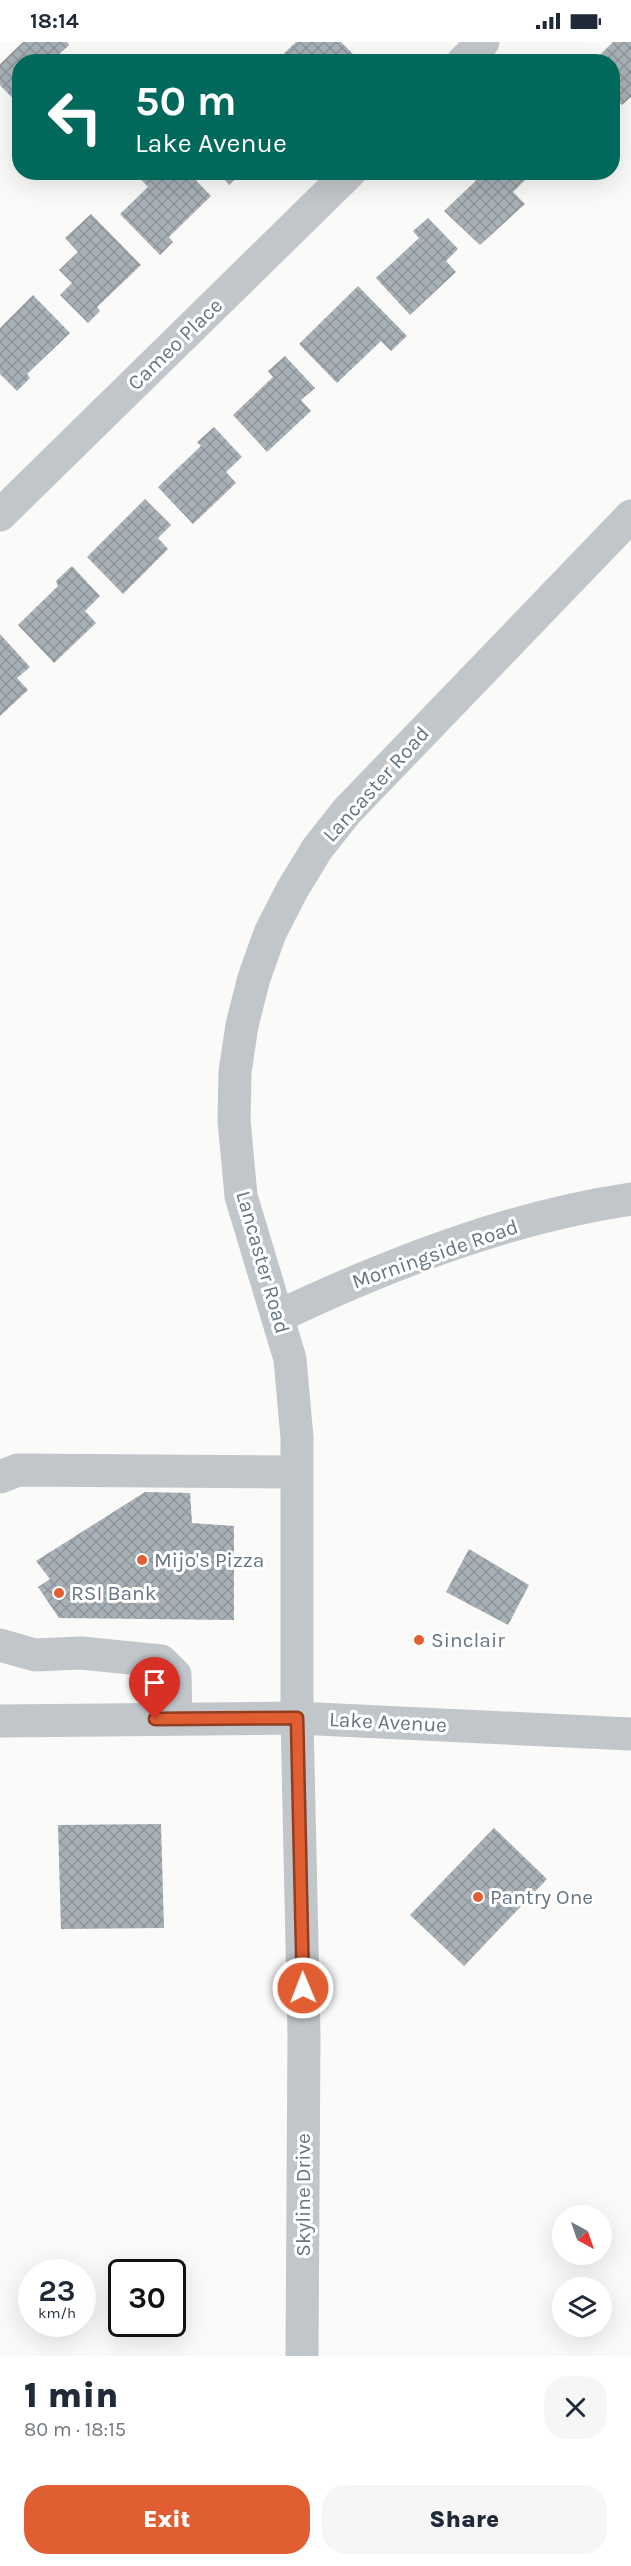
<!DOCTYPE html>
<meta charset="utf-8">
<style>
:root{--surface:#fff;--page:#f6f6f7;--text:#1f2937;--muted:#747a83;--accent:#e05e32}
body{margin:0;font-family:Karla,sans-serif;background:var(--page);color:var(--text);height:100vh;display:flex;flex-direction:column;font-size:22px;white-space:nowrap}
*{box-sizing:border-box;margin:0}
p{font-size:20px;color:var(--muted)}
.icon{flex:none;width:33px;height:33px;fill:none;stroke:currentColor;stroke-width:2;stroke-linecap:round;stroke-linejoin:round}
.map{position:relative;height:2314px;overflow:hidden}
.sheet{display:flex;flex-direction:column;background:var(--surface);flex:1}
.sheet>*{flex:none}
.hud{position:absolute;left:12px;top:12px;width:608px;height:126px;border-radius:24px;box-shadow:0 6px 24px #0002;background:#00695c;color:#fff;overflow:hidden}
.needle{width:39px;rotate:140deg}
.controls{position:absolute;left:552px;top:2163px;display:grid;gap:12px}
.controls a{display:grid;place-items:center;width:60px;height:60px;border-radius:50%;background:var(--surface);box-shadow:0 6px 24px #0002;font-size:30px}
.speed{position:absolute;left:18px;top:2217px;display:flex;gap:12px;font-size:30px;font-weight:700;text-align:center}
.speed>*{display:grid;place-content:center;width:78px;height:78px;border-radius:50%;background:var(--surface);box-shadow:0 6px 24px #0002;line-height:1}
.speed small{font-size:15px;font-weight:400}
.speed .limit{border:3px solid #111;border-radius:9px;background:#fff;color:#111}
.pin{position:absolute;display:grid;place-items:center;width:51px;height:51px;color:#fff;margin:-62px -26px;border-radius:50% 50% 50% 0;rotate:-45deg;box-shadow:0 0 6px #0007}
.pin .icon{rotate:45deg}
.me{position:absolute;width:66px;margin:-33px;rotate:359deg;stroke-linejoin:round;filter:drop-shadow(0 0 4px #0008)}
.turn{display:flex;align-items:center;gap:21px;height:126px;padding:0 24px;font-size:27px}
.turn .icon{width:78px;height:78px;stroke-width:2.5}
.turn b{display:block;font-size:42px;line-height:51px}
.round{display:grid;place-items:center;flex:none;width:63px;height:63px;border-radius:24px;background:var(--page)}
.overview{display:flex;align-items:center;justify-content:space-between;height:102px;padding:0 24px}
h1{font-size:36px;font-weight:800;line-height:45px}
.cta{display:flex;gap:12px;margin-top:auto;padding:12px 24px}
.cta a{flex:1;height:69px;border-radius:24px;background:var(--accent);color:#fff;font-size:24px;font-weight:800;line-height:69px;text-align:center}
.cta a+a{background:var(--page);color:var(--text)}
.status{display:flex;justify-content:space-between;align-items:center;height:42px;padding:0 30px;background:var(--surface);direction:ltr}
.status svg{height:16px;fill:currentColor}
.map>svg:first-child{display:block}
.building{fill:url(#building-cross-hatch)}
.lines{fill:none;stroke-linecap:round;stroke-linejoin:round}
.minor{stroke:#c1c6ca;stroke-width:33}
.route-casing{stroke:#923d20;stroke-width:15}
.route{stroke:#e05e32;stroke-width:10}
.poi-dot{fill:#e05e32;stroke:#fff;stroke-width:2}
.labels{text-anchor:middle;stroke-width:6;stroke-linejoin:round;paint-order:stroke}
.street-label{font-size:21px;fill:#667582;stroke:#fff}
.poi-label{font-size:21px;fill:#667582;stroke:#fff;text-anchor:start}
</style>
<div class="status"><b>18:14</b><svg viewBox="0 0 49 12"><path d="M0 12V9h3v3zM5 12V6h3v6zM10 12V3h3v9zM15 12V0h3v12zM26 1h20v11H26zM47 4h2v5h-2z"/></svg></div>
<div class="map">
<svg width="631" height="2314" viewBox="0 0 631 2314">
<defs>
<pattern id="building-cross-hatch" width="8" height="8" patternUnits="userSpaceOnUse" patternTransform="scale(1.5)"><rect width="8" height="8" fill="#a8b1b7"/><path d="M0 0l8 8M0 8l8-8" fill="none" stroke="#8d959a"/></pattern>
</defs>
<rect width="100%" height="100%" fill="#fafaf8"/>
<path class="building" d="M23,0h44l2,3 -12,11 5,6h-42v44l-20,-21v-21z
M296,0h45l14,14 -6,6h-74z
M613,0h18v55l-9,8 -10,-10v-33h-19z
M134,130h54l23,24 -42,41 4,5 -13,13 -40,-41 28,-27z
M218,130h24l-13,13z
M485,130h37l5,6 -14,14 12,12 -45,41 -36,-34z
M91,172l50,51 -44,42 3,4 -12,12 -28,-28 12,-12 -13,-13 19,-18 -13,-14z
M428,176l30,31 -12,12 10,11 -46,43 -34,-37 43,-40 -6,-7z
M358,244l49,50 -16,15 -10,-10 -44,42 -38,-39z
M33,253l37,38 -43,41 3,4 -13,13 -17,-17v-46z
M285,314l30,32 -14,12 10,11 -44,41 -34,-37 40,-38 -5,-6z
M214,385l28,30 -16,15 10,11 -43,41 -35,-37 43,-41 -4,-4z
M145,457l26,26 -13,13 10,11 -45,45 -36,-37z
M72,524l28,30 -15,15 11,12 -42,40 -36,-38 40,-39 -2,-5z
M0,592l30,33 -13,11 11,12 -28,26z
M145,1450l45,1 2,30 42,3v94l-175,-2 -21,-31 12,-8 -14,-18z
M469,1507l60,36 -21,40 -62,-33z
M161,1782l3,104 -103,1 -3,-104z
M494,1786l53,51 -83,87 -54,-51z"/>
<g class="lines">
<path class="minor" d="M463,20l20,-20
M0,473l350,-343
M279,1274c110,-52 230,-99 352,-117
M0,1435l18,-7 279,2
M0,1603l35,10 46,-2 80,8 14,14 1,44
M0,1679l297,-3 334,16
M302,2314l2,-322 -7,-316v-280l-7,-79 -49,-163 -7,-76 1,-48 7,-47 12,-47 16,-45 22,-43 25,-41 30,-38 284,-295"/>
</g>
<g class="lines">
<g class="route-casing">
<path id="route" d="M155,1677l142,-1 6,270"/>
</g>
<use href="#route" class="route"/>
</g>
<g class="poi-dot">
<circle cx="142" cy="1518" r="6"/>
<circle cx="59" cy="1551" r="6"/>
<circle cx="419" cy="1598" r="6"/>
<circle cx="478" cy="1855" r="6"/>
</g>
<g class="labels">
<g class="street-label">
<text transform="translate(175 302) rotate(-44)" y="7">Cameo Place</text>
<text transform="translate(376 742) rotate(-48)" y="7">Lancaster Road</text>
<text transform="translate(435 1212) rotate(-19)" y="7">Morningside Road</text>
<text transform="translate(263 1220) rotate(74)" y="7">Lancaster Road</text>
<text transform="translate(388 1680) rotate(3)" y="7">Lake Avenue</text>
<text transform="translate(303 2153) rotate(-90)" y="7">Skyline Drive</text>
</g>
<g class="poi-label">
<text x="154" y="1525">Mijo's Pizza</text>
<text x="71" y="1558">RSI Bank</text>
<text x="431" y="1605">Sinclair</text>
<text x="490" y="1862">Pantry One</text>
</g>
</g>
</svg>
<div class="controls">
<a><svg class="needle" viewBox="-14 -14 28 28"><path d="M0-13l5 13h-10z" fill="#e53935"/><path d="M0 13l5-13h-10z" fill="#747a83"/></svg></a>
<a><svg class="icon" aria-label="layers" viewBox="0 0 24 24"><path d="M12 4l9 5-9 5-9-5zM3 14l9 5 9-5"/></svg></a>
</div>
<div class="speed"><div>23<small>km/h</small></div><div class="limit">30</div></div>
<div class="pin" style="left:155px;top:1677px;background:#d93025"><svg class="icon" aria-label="arrive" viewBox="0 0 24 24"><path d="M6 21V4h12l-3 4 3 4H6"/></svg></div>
<svg class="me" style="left:303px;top:1946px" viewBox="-20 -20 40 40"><circle r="17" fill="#e05e32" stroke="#fff" stroke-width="3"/><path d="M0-11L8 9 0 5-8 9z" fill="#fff"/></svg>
<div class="hud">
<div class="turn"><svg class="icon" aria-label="left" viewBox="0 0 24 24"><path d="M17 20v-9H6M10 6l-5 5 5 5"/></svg><div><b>50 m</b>Lake Avenue</div></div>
</div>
</div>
<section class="sheet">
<div class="overview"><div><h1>1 min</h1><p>80 m · 18:15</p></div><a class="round"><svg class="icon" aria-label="close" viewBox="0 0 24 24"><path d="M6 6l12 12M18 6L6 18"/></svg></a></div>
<div class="cta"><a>Exit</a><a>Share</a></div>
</section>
